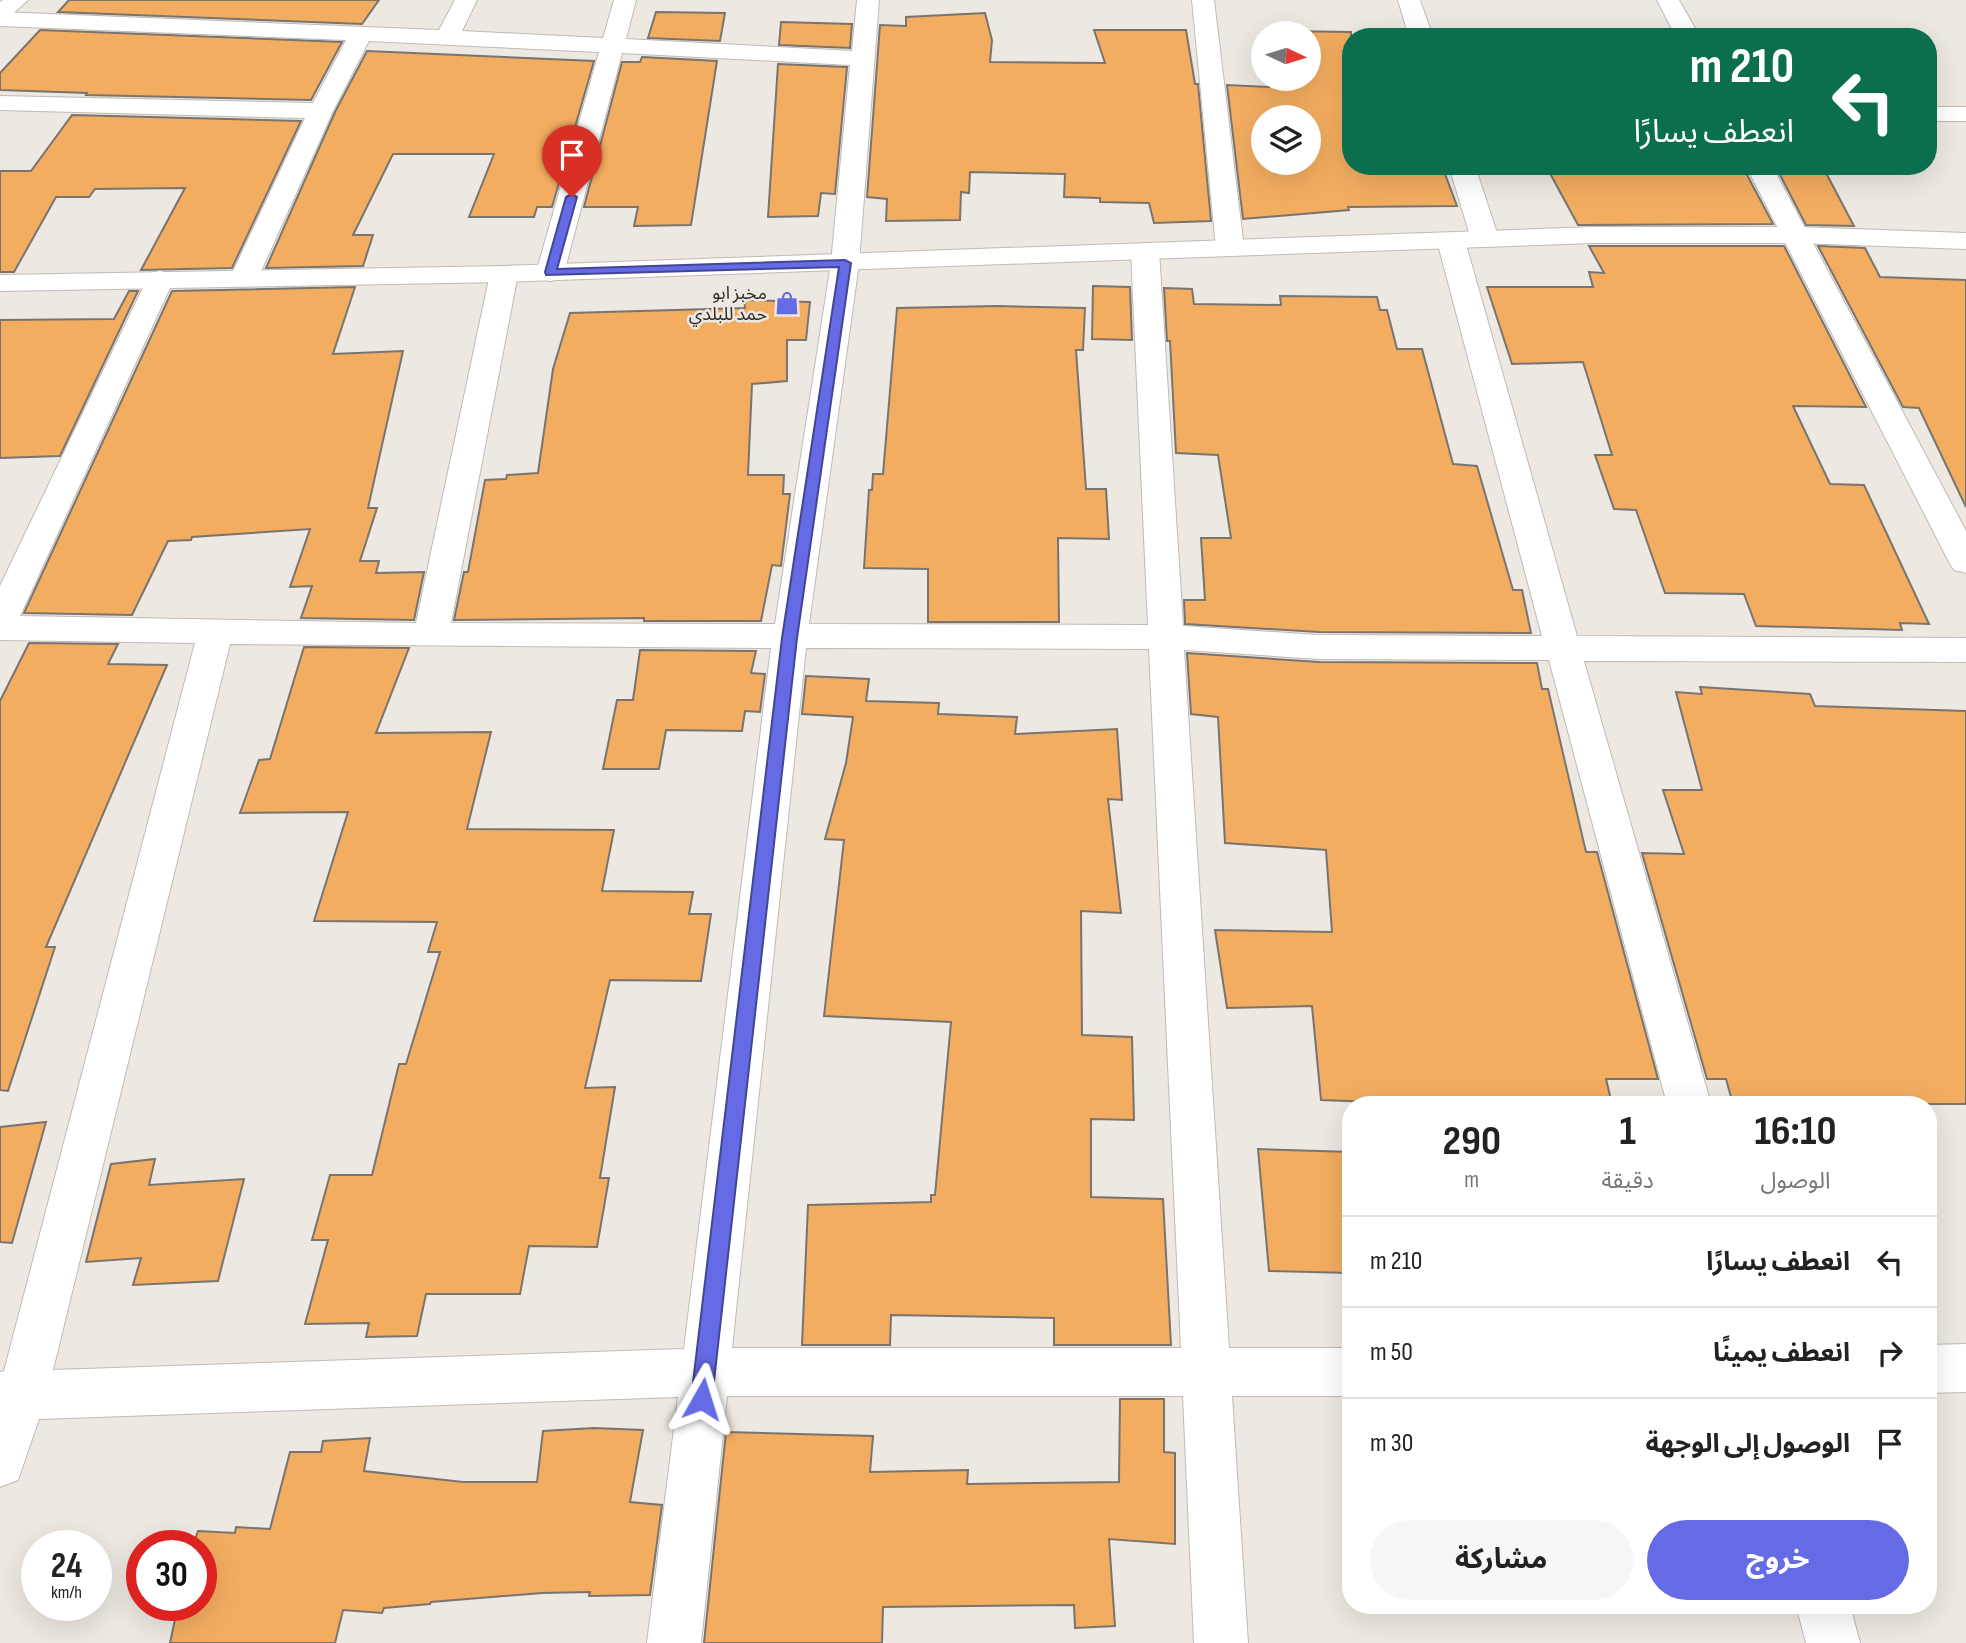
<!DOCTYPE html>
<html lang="ar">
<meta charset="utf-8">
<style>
:root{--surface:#fff;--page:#f6f6f6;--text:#222;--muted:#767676;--line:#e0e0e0;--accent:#656be4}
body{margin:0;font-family:"Sofia Sans Condensed","Noto Sans Arabic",sans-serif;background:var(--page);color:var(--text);direction:rtl;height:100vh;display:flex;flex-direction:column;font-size:26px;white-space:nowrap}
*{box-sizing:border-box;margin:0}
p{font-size:23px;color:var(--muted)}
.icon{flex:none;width:38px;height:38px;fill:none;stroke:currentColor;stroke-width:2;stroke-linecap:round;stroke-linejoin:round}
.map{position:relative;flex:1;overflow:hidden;direction:ltr}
.panel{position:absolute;left:1342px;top:1096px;width:595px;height:518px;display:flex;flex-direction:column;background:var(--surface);border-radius:28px;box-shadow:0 7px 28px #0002;direction:rtl}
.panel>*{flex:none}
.hud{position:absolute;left:1342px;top:28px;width:595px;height:147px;border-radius:28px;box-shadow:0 7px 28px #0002;direction:rtl;background:#0b6e4f;color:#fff;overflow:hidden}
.needle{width:46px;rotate:94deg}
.controls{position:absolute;left:1251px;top:21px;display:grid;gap:14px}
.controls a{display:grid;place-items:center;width:70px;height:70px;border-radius:50%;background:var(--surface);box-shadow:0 7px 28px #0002;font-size:35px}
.speed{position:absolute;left:21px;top:1530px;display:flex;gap:14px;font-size:35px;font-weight:700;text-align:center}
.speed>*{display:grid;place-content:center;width:91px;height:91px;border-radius:50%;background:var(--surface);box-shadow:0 7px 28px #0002;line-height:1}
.speed small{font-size:18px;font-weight:400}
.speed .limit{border:10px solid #d22;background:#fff;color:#111}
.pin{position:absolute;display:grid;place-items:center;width:60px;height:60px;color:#fff;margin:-72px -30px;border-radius:50% 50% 50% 0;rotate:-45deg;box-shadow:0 0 7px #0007}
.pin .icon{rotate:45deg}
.me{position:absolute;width:77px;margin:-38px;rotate:6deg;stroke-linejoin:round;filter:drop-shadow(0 0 5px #0008)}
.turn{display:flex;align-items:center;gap:24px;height:147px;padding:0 28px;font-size:32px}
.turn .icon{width:91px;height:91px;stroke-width:2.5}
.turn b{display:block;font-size:49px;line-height:60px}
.eta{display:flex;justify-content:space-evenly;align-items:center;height:119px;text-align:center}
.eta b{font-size:42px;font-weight:700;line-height:49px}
.button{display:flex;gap:14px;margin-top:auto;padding:14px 28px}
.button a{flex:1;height:80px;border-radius:42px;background:var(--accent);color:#fff;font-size:28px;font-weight:700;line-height:80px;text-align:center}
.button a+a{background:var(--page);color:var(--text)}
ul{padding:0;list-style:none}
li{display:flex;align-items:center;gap:21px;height:91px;padding:0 28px;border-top:2px solid var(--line)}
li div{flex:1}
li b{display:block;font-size:26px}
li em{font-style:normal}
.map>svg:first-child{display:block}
.building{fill:#f3ad60;stroke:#79746f;stroke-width:2;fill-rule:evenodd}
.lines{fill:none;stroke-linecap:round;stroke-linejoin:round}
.minor-casing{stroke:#c0bab4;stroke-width:2}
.tertiary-casing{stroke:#c0bab4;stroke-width:2}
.minor{fill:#fff;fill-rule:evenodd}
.tertiary{fill:#fff;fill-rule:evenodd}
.route{fill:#656be4;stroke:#424694;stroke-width:2}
.labels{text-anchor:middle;stroke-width:5;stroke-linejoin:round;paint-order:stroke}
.far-poi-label{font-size:18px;fill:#2d2b29;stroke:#eee8e2;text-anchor:end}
</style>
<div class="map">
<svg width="1966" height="1643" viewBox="0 0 1966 1643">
<rect width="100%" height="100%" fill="#eee8e2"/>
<path class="building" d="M69,0h310l-17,24 -304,-12z
M656,12l69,1 -5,28 -72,-3z
M985,13l7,27 -2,22 115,1 -11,-33h92l9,54h3l13,137 -57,2 -5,-20 -49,-1v-4l-36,-1 1,-23 -95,-2 -1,21 -8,-1 -1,28 -74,1 1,-22 -20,-2 13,-172 26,1v-9z
M781,22l71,2 -2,24 -71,-3z
M40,30l302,12 -31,58 -225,-5 1,-2 -87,-3v-17z
M1285,31l66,1v134h91l15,40 -109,1 1,3 -106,9 -16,-134 42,2v-8h40v-46zM1264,117h45v46h-45z
M367,51l227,10 -42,146h-15l-3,10h-65l25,-63h-101l-40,81h20l-10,31 -97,2 69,-156z
M642,57l75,4 -26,164 -57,1 4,-19h-54l38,-145h18z
M778,64l69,3 -12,127 -14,-1 -3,23 -50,1z
M72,115l229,6 -69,147 -91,2 44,-82 -90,1 -6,8h-33l-42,75h-14v-101h31z
M1546,166h134l2,4 63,1 28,53 -195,1z
M1778,171h47l29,55 -48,-1z
M1589,246h195l82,161 -73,-1 37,78 34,1 65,139 -29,-1 2,7 -146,-4 -12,-32 -79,-1 -29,-83 -22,-1 -19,-54h17l-29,-93 -71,2 -25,-77h106l-4,-15 15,1z
M1818,246l47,2 15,29 86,3v227l-47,-99 -16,-1z
M1093,286l37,1 2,53 -40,-1z
M355,287l-22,67 70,-3 -35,157h9l-17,53h19l-3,12 48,-1 -10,48 -113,-2 11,-32 -22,1 20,-58 -118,8 -1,3 -23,1 -36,74 -108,-2 148,-322z
M1164,288l28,1 2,15 87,1 -1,-9 97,1 3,13h7l10,39h25l31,115 24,2 36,124h9l9,43 -212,-1 -134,-8 -1,-24h21l-4,-62h30l-13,-83 -42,-2 -6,-112h-3z
M129,291h9l-78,165 -60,2v-138l114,-1z
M744,300l66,2 -4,38h-19v41l-35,3 -4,91h36l-1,19h7l-9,72 -9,-1 -11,56h-117v-3l-190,2 10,-48h4l17,-92 21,-1 1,-4 31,-2 15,-104 17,-56 175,-5z
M997,306l88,2 -2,42h-7l10,139h20l3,50 -51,-1 1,84h-131v-53l-64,-1 5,-78h3l1,-16h10l14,-166z
M29,643l89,1 -10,20 59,1 -121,282h9l-47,144 -8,-1v-389z
M304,647l105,1 -33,85 115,-1 -24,97 147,1 -12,61 91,1 -4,22h22l-10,67 -91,-1 -25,108 30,-1 -15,91h9l-12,69 -68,-1 -9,48h-94l-9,42 -51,1 3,-14 -64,1 23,-84h-16l18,-65h42l27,-111h7l34,-112h-12l9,-30 -123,-1 34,-109 -108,1 19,-53 11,-1z
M640,650l116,1 -5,22 14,1 -5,38 -15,-1 -3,20 -76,-1 -7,39h-56l14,-69h16z
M1187,653l132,9 218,1 5,26h6l38,163h11l61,227h-52l6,25h-184l-107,-4 -9,-94 -85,2 -12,-78 117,2 -6,-82 -101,-7 -7,-126 -27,-3z
M806,676l63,3 -3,22 73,2 -1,11 79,3 -2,17 102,-5 5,71 -14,-1 13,114 -40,-2 1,124 50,2 2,83 -43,-1v78l72,2 8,146h-117v-27l-163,-3 -1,30h-88l6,-140 123,-3v-7h4l16,-173 -127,-6 20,-176 -19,-1 21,-76 7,-46 -51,-3z
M1700,687l110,7 5,12 151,5v393h-233l-7,-25h-19l-65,-226 42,1 -21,-64h39l-26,-98 26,2z
M46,1122l-34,121 -12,-1v-115z
M1258,1149l93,3v121l-82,-2z
M155,1159l-6,26 95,-6 -26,102 -85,4 8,-27 -55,4 25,-98z
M1120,1399h44v53l11,1v91l-66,-5 6,87 -40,2 -1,-23 -191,2 -1,36h-178l22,-211 147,4 -3,36 98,-2 -1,14 152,-2z
M594,1428l49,2 -13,72 32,3 -12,90 -61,1 1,-4 -48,1 -111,9 -1,2 -46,4 -2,5 -39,-3 -8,33h-165l8,-38h23v-60h-8l5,-14 37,2 1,-6 34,2 20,-77h31l2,-11 47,-3 -6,33 99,11h74l6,-51z"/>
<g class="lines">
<g class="minor-casing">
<path id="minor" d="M455,0h22l-15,31 141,7 11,-38h22l-10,39 226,12 5,-51h22l-20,263 -50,361 339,1 -17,-374 4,-6 10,-2 10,2 4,6 24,375 136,9 223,1 -105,-395 4,-6 10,-2 10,2 4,6 112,395 389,2v24l-382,-1 127,443h-44l-118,-444 -230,-1 -135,-9 45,698h122v48h-119l16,247h-54l-11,-247h-456l-26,247h-54l31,-246 -639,22 -21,61 -18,7v-115l4,-1 191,-728 -195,-3v-54l150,-313 10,-2 10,2 4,6 -154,337 396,7 74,-349 4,-6 10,-2 10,2 4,6 -67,349 324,1 56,-361 19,-198 -228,-12 -58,220 -4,6 -10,2 -10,-2 -4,-6 63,-221 -230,-11 -36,70 -75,167 -4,6 -10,2 -10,-2 -4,-6 75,-160 -305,-8v-14l313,7 33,-63 -346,-14v-14l439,18zM230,644l541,4 -87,701 -631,21zM806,648l343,1 32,699h-449z
M1192,0h22l30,248 -4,6 -10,2 -10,-2 -4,-6z
M1398,0h22l13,37h-24z
M1657,0h22l21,37h-24z
M1928,107h38v14h-38z
M1449,166h26l24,73 -4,6 -10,2 -10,-2 -4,-6z
M1746,166h26l194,365v42l-12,-3 -5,-8z
M1966,1344v48l-38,1v-48z
M1796,1605h54l10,38h-54z"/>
</g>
<g class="tertiary-casing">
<path id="tertiary" d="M3,0h25l-20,18 -8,2v-18z
M1593,227h204l169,6v16l-169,-6h-204l-1089,39 -504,9v-16l504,-9z"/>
</g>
<use href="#minor" class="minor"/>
<use href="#tertiary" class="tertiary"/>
</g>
<path class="route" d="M572,194l5,3 -20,72 288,-9 6,3 -54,375 -85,761 -3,7 -7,3 -8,-3 -3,-7 91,-761 57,-371 -293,8 -1,-3 21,-75z"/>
<defs>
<g id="shop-bare" transform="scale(1.89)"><path d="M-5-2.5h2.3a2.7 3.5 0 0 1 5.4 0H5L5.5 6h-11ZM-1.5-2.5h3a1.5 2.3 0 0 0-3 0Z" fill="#656be4" stroke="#eee8e2" stroke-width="2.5" paint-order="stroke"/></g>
</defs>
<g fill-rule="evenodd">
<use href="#shop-bare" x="787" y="303"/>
</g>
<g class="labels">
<g class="far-poi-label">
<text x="767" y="299">مخبز ابو<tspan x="767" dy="21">حمد للبلدي</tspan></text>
</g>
</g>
</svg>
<div class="controls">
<a><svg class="needle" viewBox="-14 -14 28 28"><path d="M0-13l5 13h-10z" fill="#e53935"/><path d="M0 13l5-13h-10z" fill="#767676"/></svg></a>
<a><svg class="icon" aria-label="layers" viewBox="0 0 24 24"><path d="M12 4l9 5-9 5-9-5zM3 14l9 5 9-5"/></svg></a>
</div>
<div class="speed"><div>24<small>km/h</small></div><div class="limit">30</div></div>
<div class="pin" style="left:572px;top:197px;background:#d93025"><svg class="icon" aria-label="arrive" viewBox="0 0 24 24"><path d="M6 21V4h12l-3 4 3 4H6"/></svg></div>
<svg class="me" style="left:702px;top:1399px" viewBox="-20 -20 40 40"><path d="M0-17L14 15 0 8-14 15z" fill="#656be4" stroke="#fff" stroke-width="4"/></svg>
<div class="hud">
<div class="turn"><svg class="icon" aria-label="left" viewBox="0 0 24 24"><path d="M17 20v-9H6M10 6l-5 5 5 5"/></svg><div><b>210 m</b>انعطف يسارًا</div></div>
</div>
<section class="panel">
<div class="eta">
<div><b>16:10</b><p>الوصول</p></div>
<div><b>1</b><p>دقيقة</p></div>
<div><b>290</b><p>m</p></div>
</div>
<ul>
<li><svg class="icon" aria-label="left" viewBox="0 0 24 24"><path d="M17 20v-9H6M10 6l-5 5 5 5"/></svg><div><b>انعطف يسارًا</b></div><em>210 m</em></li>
<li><svg class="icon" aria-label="right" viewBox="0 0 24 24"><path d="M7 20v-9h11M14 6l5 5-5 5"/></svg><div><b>انعطف يمينًا</b></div><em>50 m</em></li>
<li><svg class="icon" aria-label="arrive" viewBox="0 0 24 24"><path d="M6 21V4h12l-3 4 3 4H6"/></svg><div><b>الوصول إلى الوجهة</b></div><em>30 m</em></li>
</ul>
<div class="button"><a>خروج</a><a>مشاركة</a></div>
</section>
</div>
